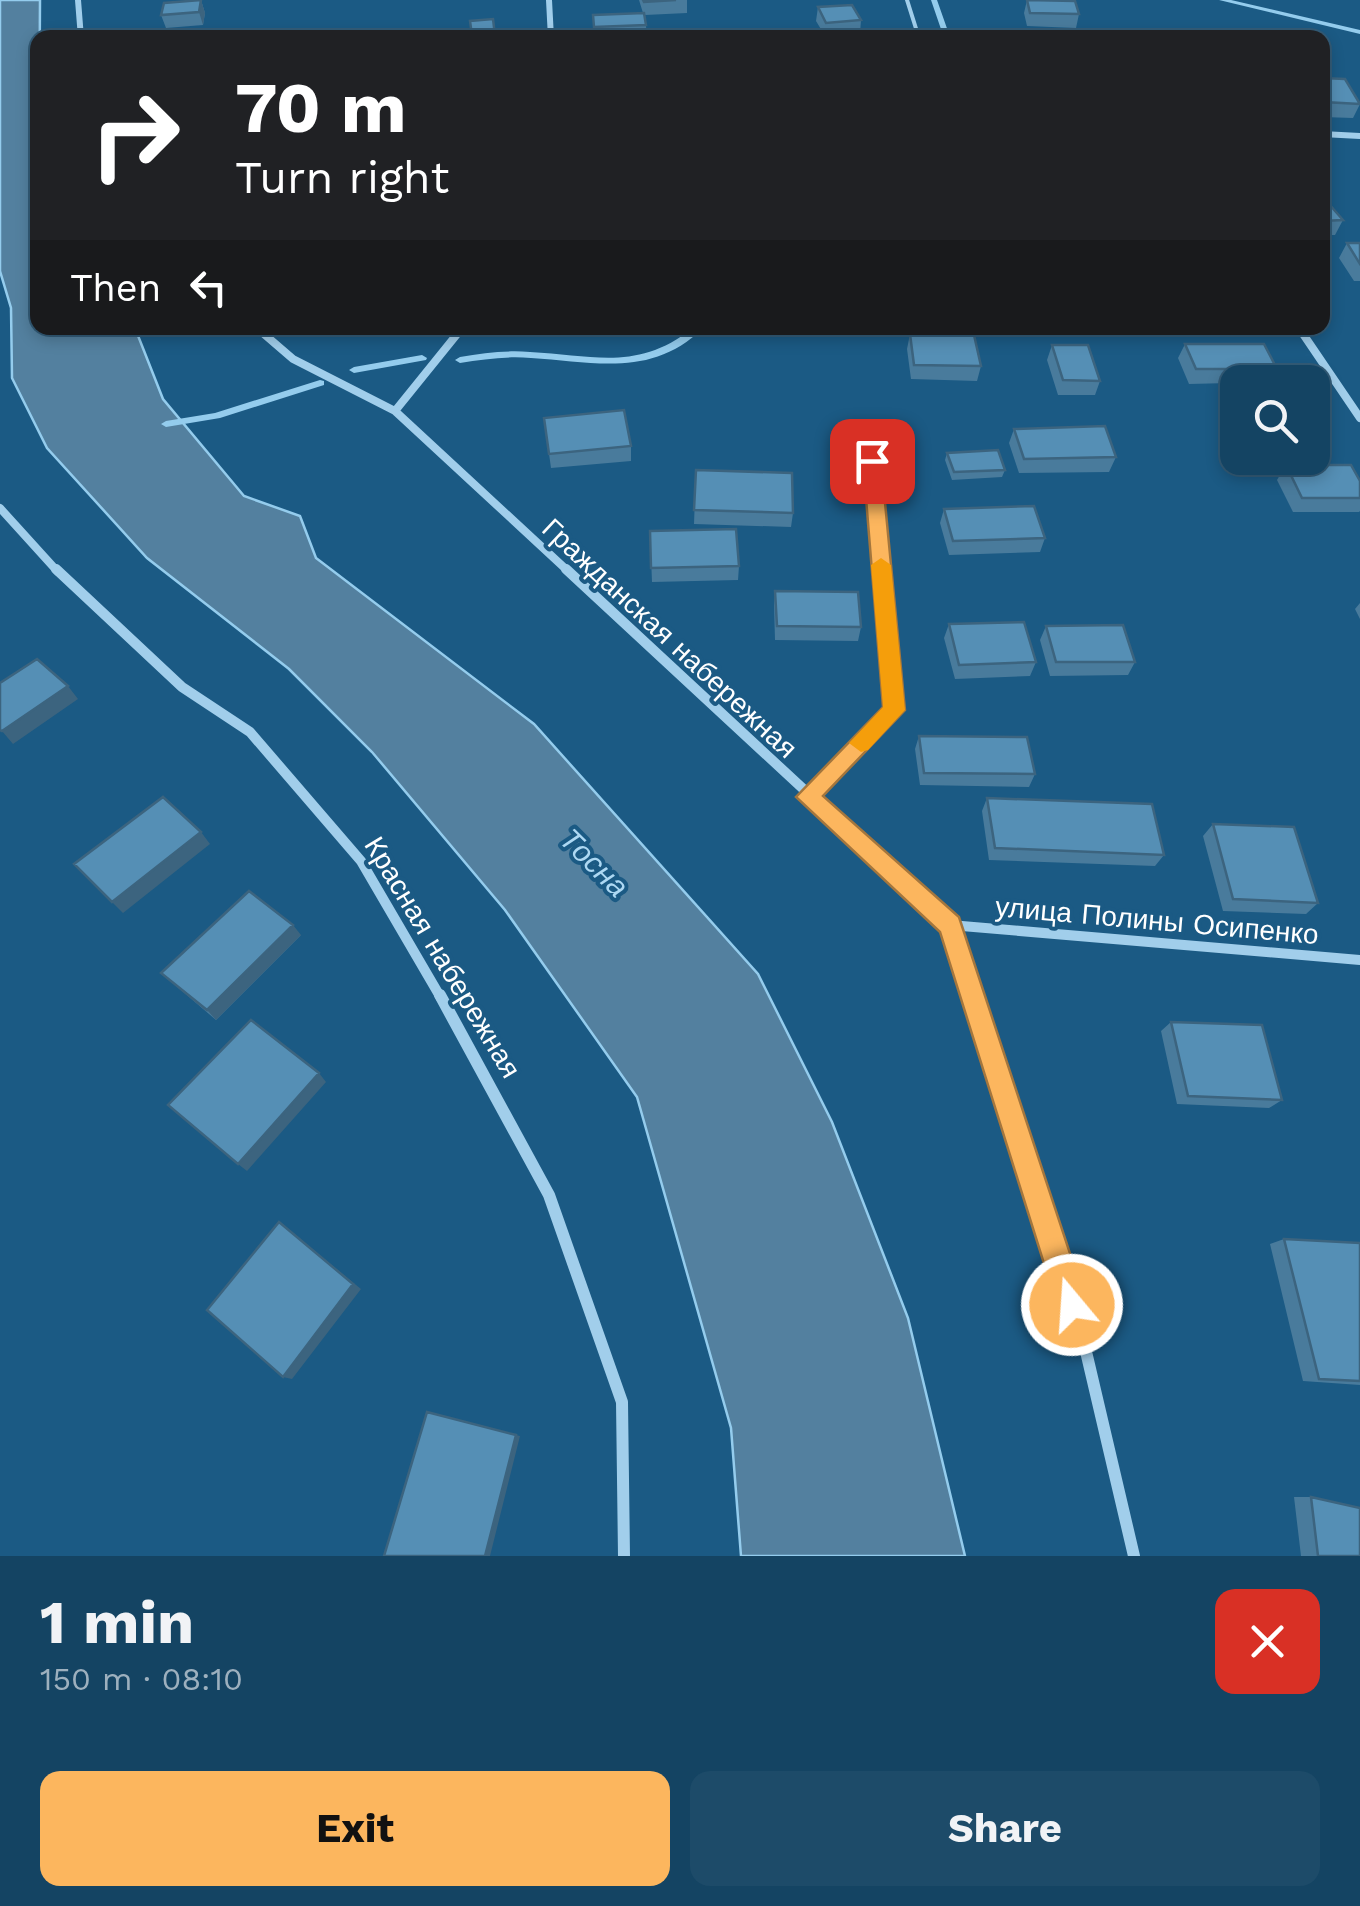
<!DOCTYPE html>
<meta charset="utf-8">
<style>
:root{--surface:#144463;--page:#1d4b69;--text:#f1f3f6;--muted:#9db0be;--line:#335c78;--accent:#fcb65e}
body{margin:0;font-family:"Work Sans",sans-serif;background:var(--page);color:var(--text);height:100vh;display:flex;flex-direction:column;font-size:38px;white-space:nowrap}
*{box-sizing:border-box;margin:0}
p{font-size:32px;color:var(--muted)}
.icon{flex:none;width:55px;height:55px;fill:none;stroke:currentColor;stroke-width:2;stroke-linecap:round;stroke-linejoin:round}
.map{position:relative;height:1556px;overflow:hidden}
.side{display:flex;flex-direction:column;background:var(--surface);flex:1}
.side>*{flex:none}
.banner{position:absolute;left:30px;top:30px;width:1300px;height:305px;border-radius:20px;box-shadow:0 5px 15px #0003,0 0 0 2px var(--line);background:#202124;color:#fff;overflow:hidden}
.controls{position:absolute;left:1220px;top:365px;display:grid;gap:20px}
.controls a{display:grid;place-items:center;width:110px;height:110px;border-radius:20px;background:var(--surface);box-shadow:0 5px 15px #0003,0 0 0 2px var(--line);font-size:50px}
.pin{position:absolute;display:grid;place-items:center;width:85px;height:85px;color:#fff;margin:-42px;border-radius:20px;box-shadow:0 5px 15px #0006}
.me{position:absolute;width:110px;margin:-55px;rotate:342deg;stroke-linejoin:round;filter:drop-shadow(0 0 8px #0008)}
.turn{display:flex;align-items:center;gap:35px;height:210px;padding:0 40px;font-size:45px}
.turn .icon{width:130px;height:130px;stroke-width:2.5}
.turn b{display:block;font-size:70px;line-height:85px}
.then{display:flex;align-items:center;height:95px;padding:0 40px;background:#0003;gap:20px;font-size:38px}
.round{display:grid;place-items:center;flex:none;width:105px;height:105px;border-radius:20px;background:var(--page)}
.overview{display:flex;align-items:center;justify-content:space-between;height:170px;padding:0 40px}
h1{font-size:60px;font-weight:700;line-height:75px}
.button{display:flex;gap:20px;margin-top:auto;padding:20px 40px}
.button a{flex:1;height:115px;border-radius:20px;background:var(--accent);color:#111;font-size:40px;font-weight:700;line-height:115px;text-align:center}
.button a+a{background:var(--page);color:var(--text)}
.map>svg:first-child{display:block}
.water{fill:#53809f;stroke:#94cced;stroke-width:2.5}
.lines{fill:none;stroke-linecap:round;stroke-linejoin:round}
.stream{fill:#94cced;fill-rule:evenodd}
.service{stroke:#a1ceeb;stroke-width:4}
.minor-far3{stroke:#a1ceeb;stroke-width:6}
.minor-far2{stroke:#a1ceeb;stroke-width:8}
.minor-far1{stroke:#a1ceeb;stroke-width:10}
.minor{stroke:#a1ceeb;stroke-width:12}
.wall{fill:#497b9c}
.shaded-wall{fill:#3c647f}
.building{fill:#558fb5;stroke:#3c647f;stroke-width:2.5}
.route{fill:#fcb65e;stroke:#a4763d;stroke-width:2.5}
.slow{fill:#f59e0b}
.labels{text-anchor:middle;stroke-width:8;stroke-linejoin:round;paint-order:stroke}
.street-label{font-size:28px;fill:#fff;stroke:#1b5a84}
.water-label{font-size:30px;font-style:italic;fill:#add8f3;stroke:#1b5a84}
</style>
<div class="map">
<svg width="1360" height="1556" viewBox="0 0 1360 1556">
<rect width="100%" height="100%" fill="#1b5a84"/>
<path class="water" d="M0,0h40l-2,328h97l28,71 81,97 56,20 16,42 218,166 224,250 74,148 76,196 57,238h-224l-10,-128 -94,-331 -132,-187 -133,-158 -83,-83 -142,-111 -100,-110 -35,-70 -1,-70 -11,-37z"/>
<g class="lines">
<path class="stream" d="M931,0h6l13,37 -7,-2z
M1219,0h12l129,30v4z
M693,328h10c-51,50 -108,34 -172,30 -24,-2 -47,1 -71,5l-5,-3 5,-3c24,-4 46,-7 70,-5 64,3 107,20 163,-24z
M422,355l5,3 -1,2 -72,13 -5,-3 5,-3z
M320,380l4,1v4l-104,33 -54,9 -5,-3 5,-3 49,-8z"/>
<path class="service" d="M907,0l12,38"/>
<path class="minor-far3" d="M78,0l3,38
M549,0l2,38
M1322,134l38,2"/>
<path class="minor-far2" d="M257,328l36,31 102,52 174,161
M1299,328l61,90
M395,411l67,-83
M870,439l12,133
M0,508l58,64"/>
<path class="minor-far1" d="M56,569l126,118 68,45 111,129 80,137
M566,569l384,356 23,73
M807,797l87,-88 -12,-140
M950,925l410,35"/>
<path class="minor" d="M440,995l109,200 73,207 2,154
M972,995l112,348 50,213"/>
</g>
<path class="wall" d="M201,0l4,13 -2,12 -37,3 -5,-13z
M639,0h48v13l-42,2 2,23h-52l-2,-23 50,-2z
M1027,0l52,14 -3,14 -49,-2 -3,-13z
M818,7l43,13 -1,14 -35,2 -9,-15z
M1322,78l38,26 -7,14 -31,-1z
M1322,196l21,24 -8,15h-13z
M1347,243h13v38h-6l-15,-23z
M910,334l71,32 -4,15 -66,-2 -4,-30z
M1185,344l92,25 -7,13 -81,2 -11,-26z
M1052,345l48,36 -5,14h-37l-11,-35z
M544,418l87,28v15l-80,7z
M1014,429l102,28 -7,15 -90,1 -10,-30z
M947,453l58,17 -3,7 -50,3 -7,-20z
M1286,465l74,16v30l-1,1h-66l-16,-32z
M696,470l97,43 -2,14 -97,-3z
M944,509l101,29 -5,14 -91,3 -9,-32z
M650,531l89,35 -1,14 -86,2z
M775,591l86,36 -3,14 -83,-1 -1,-35z
M1360,603v16l-5,-10z
M949,624l87,38 -6,14 -75,3 -11,-41z
M1046,626l89,36 -7,13 -78,1 -10,-36z
M919,736l116,38 -6,13 -109,-2 -5,-36z
M987,798l177,57 -9,11 -166,-6 -7,-49z
M1213,824l105,79 -12,11 -83,-3 -20,-75z
M301,935l-85,85 -55,-47z
M1171,1022l111,78 -13,8 -92,-4 -16,-73z
M1284,1239l76,4v142l-57,-4 -33,-137z
M1294,1497h17l49,59h-59z"/>
<path class="shaded-wall" d="M201,0l4,13 -2,12 -4,-13z
M68,686l10,13 -65,45 -11,-13z
M201,832l9,12 -87,69 -11,-11z
M293,925l8,10 -85,85 -9,-10z
M319,1073l7,9 -79,89 -9,-7z
M279,1222l82,67 -69,90 -9,-2z
M516,1435l4,1 -30,120h-5z"/>
<path class="building" d="M201,0l-2,12 -38,3 3,-12z
M643,0h33l-32,2z
M1027,0l48,1 4,13 -49,-1z
M852,5l9,15 -35,3 -8,-16z
M644,13l2,12 -52,2 -1,-12z
M493,19l2,16 -23,1 -2,-15z
M1322,78l23,1 15,25 -36,-2z
M1322,196l21,24 -21,1z
M1347,243h13v21z
M910,334l64,1 7,31 -67,-1z
M1185,344h79l13,25h-81z
M1052,345h36l12,36 -37,-1z
M624,410l7,36 -82,8 -5,-36z
M1105,426l11,31 -92,2 -10,-30z
M998,450l7,20 -51,2 -7,-19z
M1286,465h65l9,16v17h-58z
M696,470l96,3 1,40 -99,-3z
M1034,506l11,32 -92,3 -9,-32z
M736,529l3,37 -88,2 -1,-37z
M775,591l83,1 3,35 -84,-1z
M1024,622l12,40 -77,3 -10,-41z
M1123,625l12,37h-79l-10,-36z
M37,659l31,27 -66,45 -2,-1v-47z
M919,736l108,1 8,37 -111,-1z
M163,797l38,35 -89,70 -38,-38z
M987,798l165,6 12,51 -169,-7z
M1213,824l81,3 24,76 -85,-4z
M249,891l44,34 -86,85 -46,-37z
M251,1020l68,53 -81,91 -70,-59z
M1171,1022l91,3 20,75 -94,-4z
M279,1222l74,62 -70,93 -76,-67z
M1284,1239l76,4v138l-41,-2z
M427,1412l89,23 -31,121h-101z
M1311,1497l49,11v48h-42z"/>
<path class="route" d="M872,455l9,6 24,249 -82,86 136,121 128,388 -4,11 -11,4 -11,-4 -4,-11 -117,-373 -144,-135 87,-90 -20,-246z"/>
<path class="slow" d="M881,558l10,7 14,145 -37,40 -7,2 -12,-9 34,-36 -12,-142z"/>
<g class="labels">
<g class="street-label">
<text transform="translate(670 638) rotate(43)" y="10">Гражданская набережная</text>
<text transform="translate(1157 920) rotate(5)" y="10">улица Полины Осипенко</text>
<text transform="translate(443 957) rotate(59)" y="10">Красная набережная</text>
</g>
<g class="water-label">
<text transform="translate(594 863) rotate(45)" y="10">Тосна</text>
</g>
</g>
</svg>
<div class="controls">
<a><svg class="icon" aria-label="search" viewBox="0 0 24 24"><circle cx="10" cy="10" r="6"/><path d="M15 15l6 6"/></svg></a>
</div>
<div class="pin" style="left:872px;top:461px;background:#d93025"><svg class="icon" aria-label="arrive" viewBox="0 0 24 24"><path d="M6 21V4h12l-3 4 3 4H6"/></svg></div>
<svg class="me" style="left:1072px;top:1305px" viewBox="-20 -20 40 40"><circle r="17" fill="#fcb65e" stroke="#fff" stroke-width="3"/><path d="M0-11L8 9 0 5-8 9z" fill="#fff"/></svg>
<div class="banner">
<div class="turn"><svg class="icon" aria-label="right" viewBox="0 0 24 24"><path d="M7 20v-9h11M14 6l5 5-5 5"/></svg><div><b>70 m</b>Turn right</div></div>
<div class="then">Then<svg class="icon" aria-label="left" viewBox="0 0 24 24"><path d="M17 20v-9H6M10 6l-5 5 5 5"/></svg></div>
</div>
</div>
<section class="side">
<div class="overview"><div><h1>1 min</h1><p>150 m · 08:10</p></div><a class="round" style="background:#d93025;color:#fff"><svg class="icon" aria-label="close" viewBox="0 0 24 24"><path d="M6 6l12 12M18 6L6 18"/></svg></a></div>
<div class="button"><a>Exit</a><a>Share</a></div>
</section>
